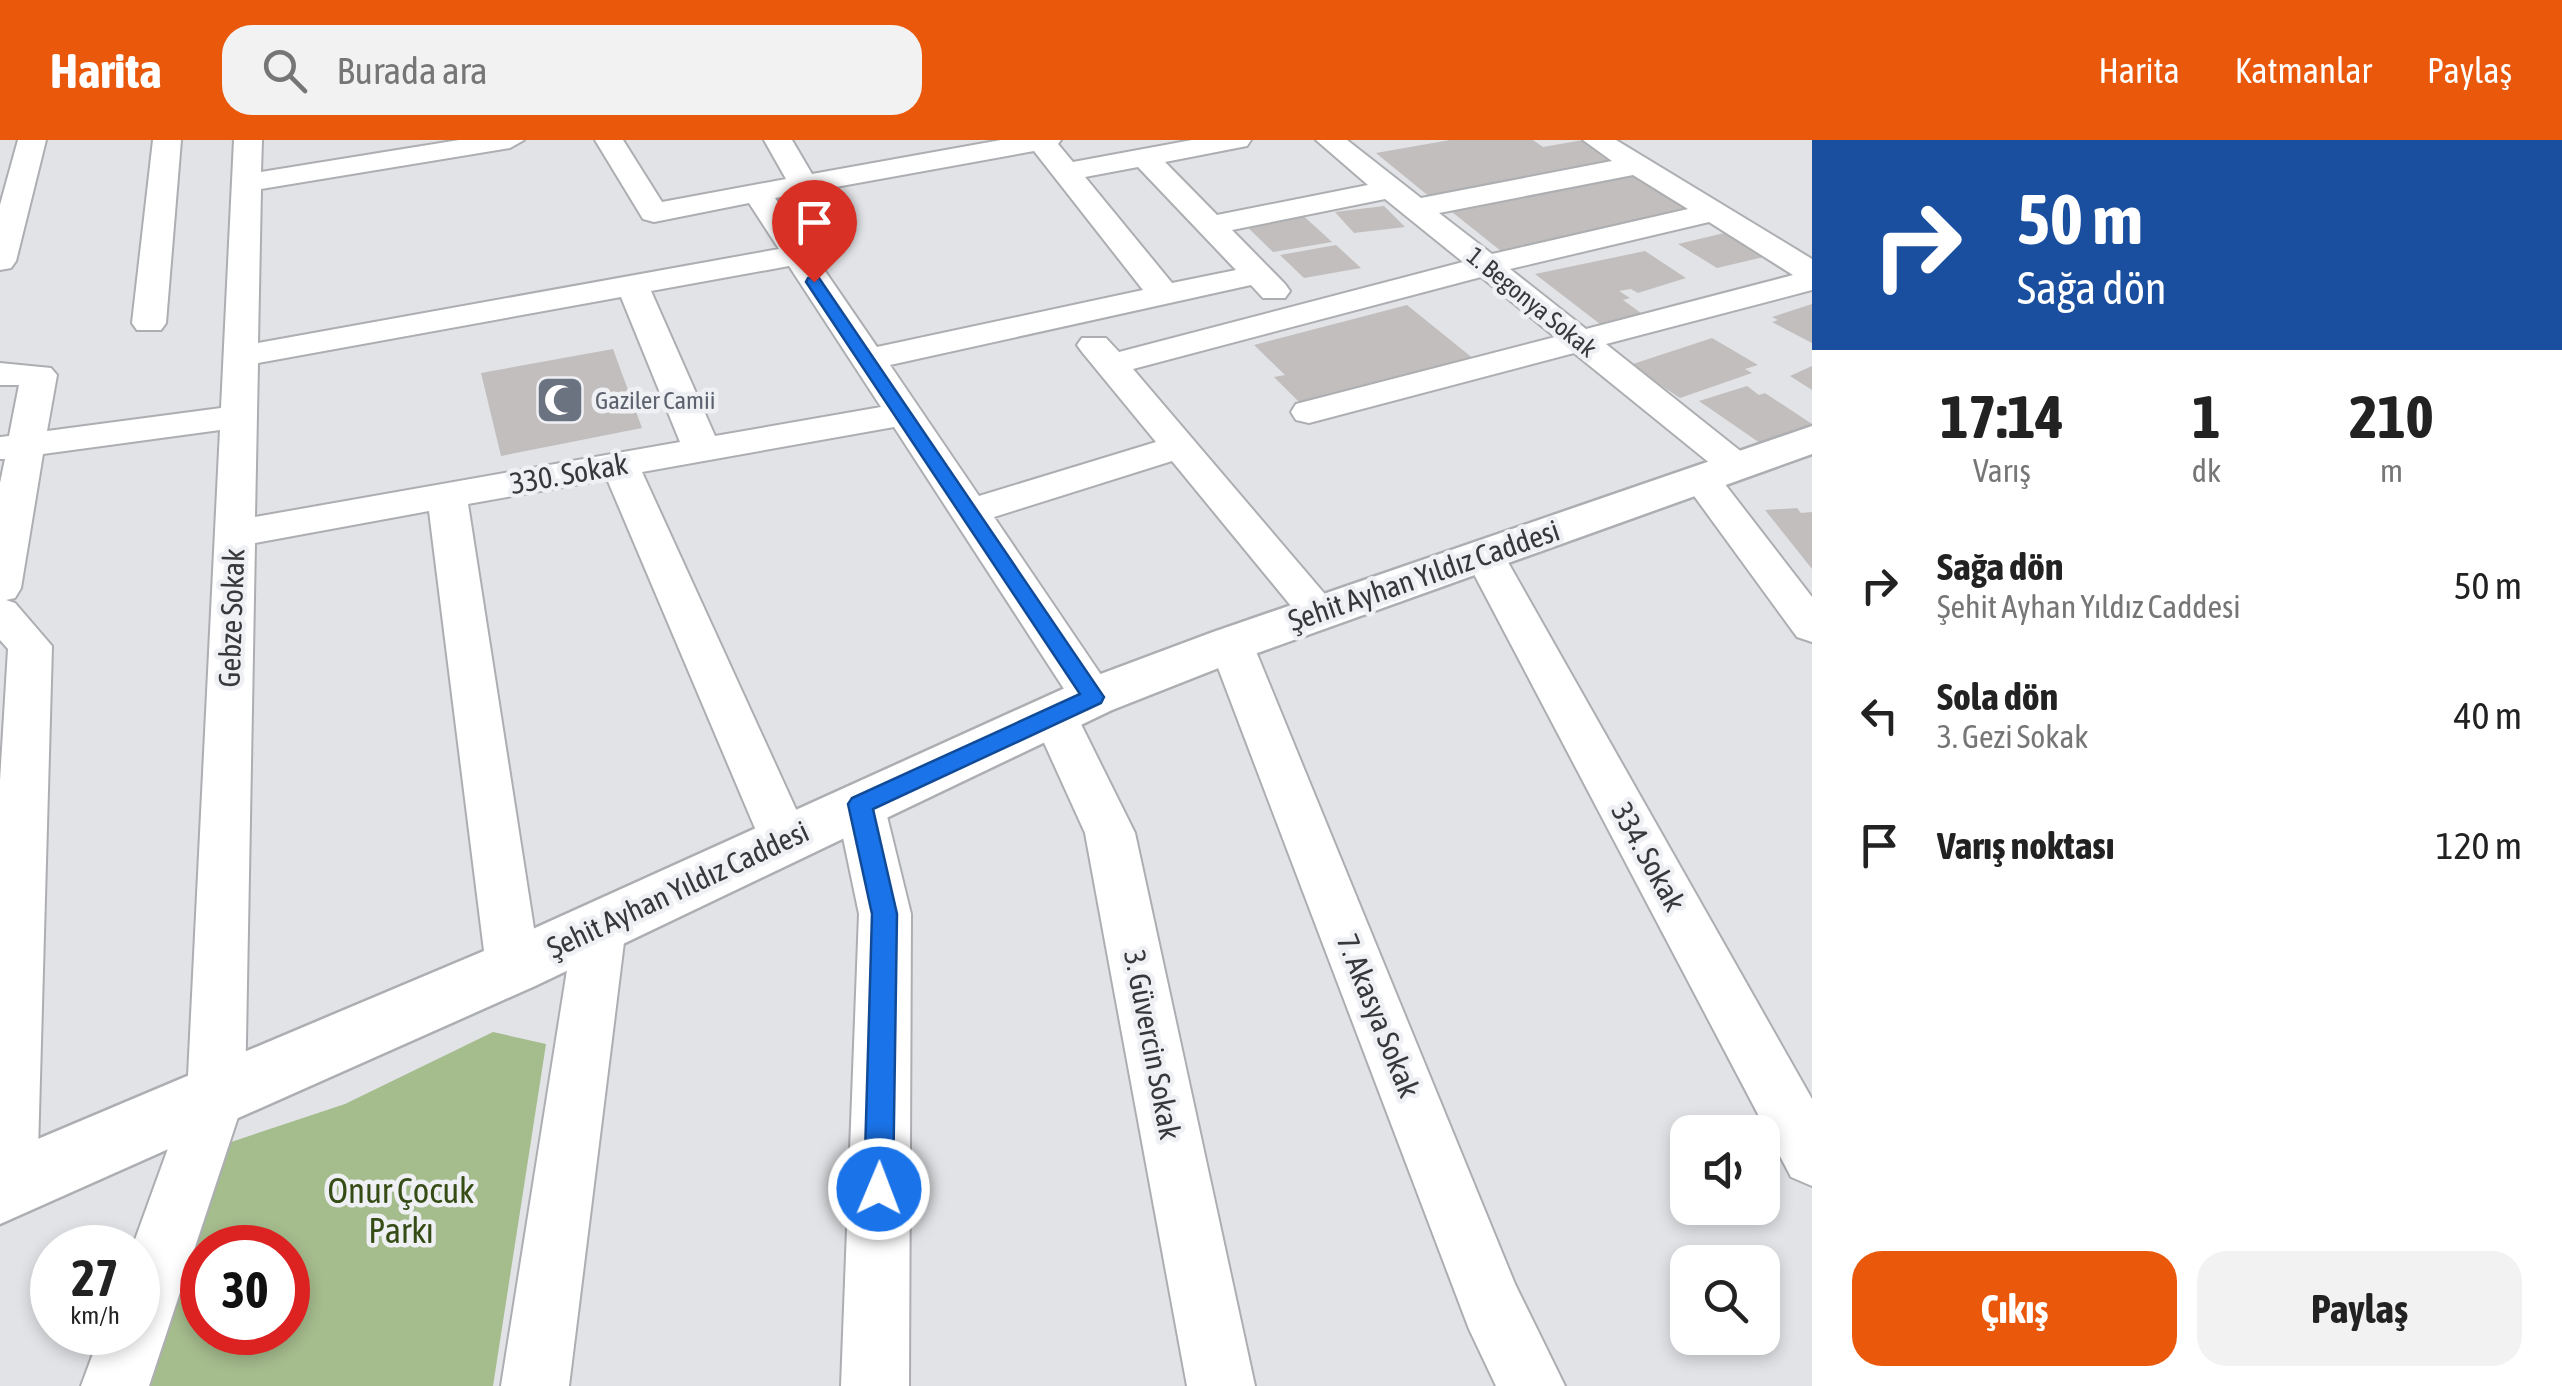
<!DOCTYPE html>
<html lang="tr">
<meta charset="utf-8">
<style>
:root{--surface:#fff;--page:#f2f2f2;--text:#222;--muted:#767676;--accent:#ea580c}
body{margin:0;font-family:"Asap Condensed",sans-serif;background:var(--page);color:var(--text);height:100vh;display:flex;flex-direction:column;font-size:38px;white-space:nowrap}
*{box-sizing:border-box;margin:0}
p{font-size:32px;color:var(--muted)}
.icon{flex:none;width:55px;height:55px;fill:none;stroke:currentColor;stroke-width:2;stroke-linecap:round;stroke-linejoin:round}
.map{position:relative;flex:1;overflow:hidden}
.side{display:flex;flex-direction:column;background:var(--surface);width:750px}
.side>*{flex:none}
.top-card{background:#1a4fa0;color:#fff;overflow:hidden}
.buttons{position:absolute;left:1670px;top:975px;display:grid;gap:20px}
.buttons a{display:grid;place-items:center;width:110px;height:110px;border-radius:20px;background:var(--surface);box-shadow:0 5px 15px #0003;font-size:50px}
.speed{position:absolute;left:30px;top:1085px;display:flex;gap:20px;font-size:50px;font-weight:700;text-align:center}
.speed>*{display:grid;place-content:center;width:130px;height:130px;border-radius:50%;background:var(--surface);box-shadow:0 5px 15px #0003;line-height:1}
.speed small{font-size:25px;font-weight:400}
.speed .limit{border:15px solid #d22;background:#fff;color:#111}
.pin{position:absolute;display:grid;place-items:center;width:85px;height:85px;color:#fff;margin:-102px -42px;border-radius:50% 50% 50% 0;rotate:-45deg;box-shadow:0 0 10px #0007}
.pin .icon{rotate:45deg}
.me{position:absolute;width:110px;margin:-55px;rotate:1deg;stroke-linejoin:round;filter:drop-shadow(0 0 8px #0008)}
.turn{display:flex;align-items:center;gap:35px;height:210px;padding:0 40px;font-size:45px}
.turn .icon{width:130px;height:130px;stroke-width:2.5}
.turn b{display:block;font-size:70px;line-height:85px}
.eta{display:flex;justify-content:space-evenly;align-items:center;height:170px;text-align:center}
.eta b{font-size:60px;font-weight:700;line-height:70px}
.button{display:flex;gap:20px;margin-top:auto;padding:20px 40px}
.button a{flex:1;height:115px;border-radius:30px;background:var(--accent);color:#fff;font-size:40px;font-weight:700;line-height:115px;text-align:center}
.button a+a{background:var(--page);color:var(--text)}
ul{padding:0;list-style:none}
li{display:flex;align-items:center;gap:30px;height:130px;padding:0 40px}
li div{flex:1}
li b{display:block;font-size:38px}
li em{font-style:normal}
header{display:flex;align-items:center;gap:60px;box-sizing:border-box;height:140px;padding:0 50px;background:var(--accent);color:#fff}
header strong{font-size:48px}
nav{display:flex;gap:55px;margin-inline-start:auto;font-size:35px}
.search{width:700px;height:90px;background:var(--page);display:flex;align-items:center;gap:25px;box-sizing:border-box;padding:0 35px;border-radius:30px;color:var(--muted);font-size:38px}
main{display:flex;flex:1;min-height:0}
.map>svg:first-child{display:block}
.green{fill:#a5bc8d;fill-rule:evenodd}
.building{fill:#c2bebd}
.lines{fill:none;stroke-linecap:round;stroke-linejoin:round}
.street-casing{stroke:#acaeb1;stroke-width:4}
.secondary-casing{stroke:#acaeb1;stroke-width:5}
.street{fill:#fff;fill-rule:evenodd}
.secondary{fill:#fff;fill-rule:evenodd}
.route{fill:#1a73e8;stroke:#114b97;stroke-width:2.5}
.labels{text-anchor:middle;stroke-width:9;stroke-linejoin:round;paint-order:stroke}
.far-street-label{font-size:25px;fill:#373839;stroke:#eff0f4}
.far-worship-label{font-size:25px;fill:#5b616d;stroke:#eff0f4;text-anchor:start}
.street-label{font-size:30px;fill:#373839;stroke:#eff0f4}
.near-park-label{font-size:35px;fill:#354c15;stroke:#eff0f4}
</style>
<header>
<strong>Harita</strong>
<div class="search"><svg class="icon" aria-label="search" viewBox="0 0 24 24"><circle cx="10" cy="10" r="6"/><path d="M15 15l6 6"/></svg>Burada ara</div>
<nav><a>Harita</a><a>Katmanlar</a><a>Paylaş</a></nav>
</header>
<main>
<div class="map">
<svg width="1812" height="1246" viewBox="0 0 1812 1246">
<rect width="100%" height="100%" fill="#e1e3e6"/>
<path class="green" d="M493,892l53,12 -53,342h-357l77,-238 132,-44zM202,1108h86v84h-86z"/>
<path class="building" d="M1450,0h83l10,7 40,-7 38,24 -190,34 -55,-45z
M1645,32l68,40 -202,47 -59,-47z
M1384,66l21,21 -51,6 -19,-21z
M1297,70l35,32 -59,10 -33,-32z
M1741,89l40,24 -64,15 -39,-24z
M1336,105l25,23 -57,10 -24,-23z
M1645,111l41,27 -48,15 -7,-4 -12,2 11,7 -7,2 33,24 -43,10 -78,-60z
M1812,164v39l-40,-21 6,-2 -6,-3z
M1407,165l78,63 -176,44 -35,-35 11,-2 -31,-30z
M1712,198l46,27 -13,4 7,4 -72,25 -50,-33z
M613,209l29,79 -141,28 -20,-83z
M1812,226v24l-22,-14z
M1747,246l12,9 6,-2 47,31v15l-39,13 -74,-51z
M1797,368l4,5 11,-1v57l-47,-59z"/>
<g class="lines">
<g class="street-casing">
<path id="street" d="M18,0h28l-30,121 -5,7 -11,2v-65z
M153,0h28l-15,183 -5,7h-24l-5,-7z
M234,0h28l-1,32 198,-32h65l-14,8 -249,41 -3,154 521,-94 -30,-46 -95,19 -11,-3 -48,-79h28l39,62 124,-23 -22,-39h28l20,34 189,-34h60l-3,4 15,18 119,-22h59l-4,6 -82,16 52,53 151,-30 -52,-45h31l74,58 191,-37 -29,-21h33l196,119v31l-206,54 142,113 6,8 -6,8 -13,3 -13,-3 -148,-120 -265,70 -13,-3 -5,-8 5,-8 259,-67 -74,-60 -348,92 208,244 -6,10 -15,4 -15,-4 -133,-162 -178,56 122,180 -7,12 -16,4 -16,-4 -183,-282 -252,45 168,368 -7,14 -18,6 -18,-6 -7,-14 -153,-361 -139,25 72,463 -8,16 -19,7 -19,-7 -8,-16 -57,-456 -174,32 -10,553 -96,290h-68l20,-54h37v-84h-6l55,-152 33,-666 -177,24 -22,134 -6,10 -9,2 9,3 37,43 -15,541 -9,21 -22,9 -6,-3v-433l8,-132 -8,-9v-157l5,-24h-5v-22l9,-1 10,-51h-19v-22l51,5 6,7 -10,56 174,-23zM1034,11l109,139 -266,57 -102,-149zM1138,27l98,103 -64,13 -87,-106zM1633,35l55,34 -196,45 -53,-41zM1385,59l78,63 -344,90 -13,-14h-24l-5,7 5,7 74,90 -177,54 -89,-131 361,-80 12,13h22l5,-7 -5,-7 -53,-54zM1709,82l84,53 -207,54 -76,-60zM789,126l92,141 -166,29 -64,-145zM621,157l59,145 -425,75 3,-154z
M1700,326l14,4 98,127v45l-15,-5 -116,-159 5,-8z
M1485,404l14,4 6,9 307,542v87l-21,-9 -326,-620 6,-9z
M1231,489l15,4 7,11 262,640 50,102h-69l-27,-57 -260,-685 7,-11z
M1054,557l16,5 65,131 120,553h-68l-102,-553 -54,-119 7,-12z
M860,645l17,6 7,13 27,110 -2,472h-68l18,-472 -23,-110 7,-13z
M600,764l19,6 7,16 -57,460h-68l73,-460 7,-16z"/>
</g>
<g class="secondary-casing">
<path id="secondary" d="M1812,286v28l-563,202 -137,54 -577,276 -535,238v-69l491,-207 583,-264 139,-52z"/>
</g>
<use href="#street" class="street"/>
<use href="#secondary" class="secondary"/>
</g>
<path class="route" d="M808,138h11l285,419 -3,6 -228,106 24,105 -4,275 -4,10 -10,4 -11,-4 -4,-10 8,-275 -24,-110 4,-6 228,-104 -274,-412z"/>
<defs>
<g id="mosque-square" transform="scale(2.5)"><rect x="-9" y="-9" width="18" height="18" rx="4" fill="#6b7280" stroke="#eff0f4"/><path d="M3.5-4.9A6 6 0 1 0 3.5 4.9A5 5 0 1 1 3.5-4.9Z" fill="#fff"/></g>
</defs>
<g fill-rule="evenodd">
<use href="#mosque-square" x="560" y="260"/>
</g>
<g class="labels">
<g class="far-street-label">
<text transform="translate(1532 162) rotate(39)" y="9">1. Begonya Sokak</text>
</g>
<g class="far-worship-label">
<text x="595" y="269">Gaziler Camii</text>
</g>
<g class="street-label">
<text transform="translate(569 334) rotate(-10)" y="10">330. Sokak</text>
<text transform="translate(1424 436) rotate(-19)" y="10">Şehit Ayhan Yıldız Caddesi</text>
<text transform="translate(232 478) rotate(-88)" y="10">Gebze Sokak</text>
<text transform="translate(1648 717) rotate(61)" y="10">334. Sokak</text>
<text transform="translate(678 750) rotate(-25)" y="10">Şehit Ayhan Yıldız Caddesi</text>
<text transform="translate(1378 876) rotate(68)" y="10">7. Akasya Sokak</text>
<text transform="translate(1152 905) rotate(79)" y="10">3. Güvercin Sokak</text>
</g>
<g class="near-park-label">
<text x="401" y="1063">Onur Çocuk<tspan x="401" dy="40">Parkı</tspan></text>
</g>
</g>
</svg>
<div class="buttons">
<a><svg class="icon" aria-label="sound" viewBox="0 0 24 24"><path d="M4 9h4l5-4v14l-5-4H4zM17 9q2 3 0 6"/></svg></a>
<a><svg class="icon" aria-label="search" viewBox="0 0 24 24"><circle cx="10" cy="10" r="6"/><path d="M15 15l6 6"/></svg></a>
</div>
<div class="speed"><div>27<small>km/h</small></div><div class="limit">30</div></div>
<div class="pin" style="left:814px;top:142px;background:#d93025"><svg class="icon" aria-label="arrive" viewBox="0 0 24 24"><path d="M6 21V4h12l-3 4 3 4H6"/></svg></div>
<svg class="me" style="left:879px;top:1049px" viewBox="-20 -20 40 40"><circle r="17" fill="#1a73e8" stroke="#fff" stroke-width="3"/><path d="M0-11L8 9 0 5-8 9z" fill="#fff"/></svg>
</div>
<section class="side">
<div class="top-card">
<div class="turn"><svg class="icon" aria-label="right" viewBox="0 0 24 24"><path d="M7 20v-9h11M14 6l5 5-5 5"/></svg><div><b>50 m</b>Sağa dön</div></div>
</div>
<div class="eta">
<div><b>17:14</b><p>Varış</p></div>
<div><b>1</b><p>dk</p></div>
<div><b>210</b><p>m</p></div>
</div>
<ul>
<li><svg class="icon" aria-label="right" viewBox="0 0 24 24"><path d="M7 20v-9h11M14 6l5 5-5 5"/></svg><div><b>Sağa dön</b><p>Şehit Ayhan Yıldız Caddesi</p></div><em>50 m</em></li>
<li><svg class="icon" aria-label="left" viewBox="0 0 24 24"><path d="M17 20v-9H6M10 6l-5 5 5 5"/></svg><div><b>Sola dön</b><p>3. Gezi Sokak</p></div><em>40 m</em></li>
<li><svg class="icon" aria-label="arrive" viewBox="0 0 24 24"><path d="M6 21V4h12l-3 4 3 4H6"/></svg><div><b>Varış noktası</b></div><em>120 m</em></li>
</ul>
<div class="button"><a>Çıkış</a><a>Paylaş</a></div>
</section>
</main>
